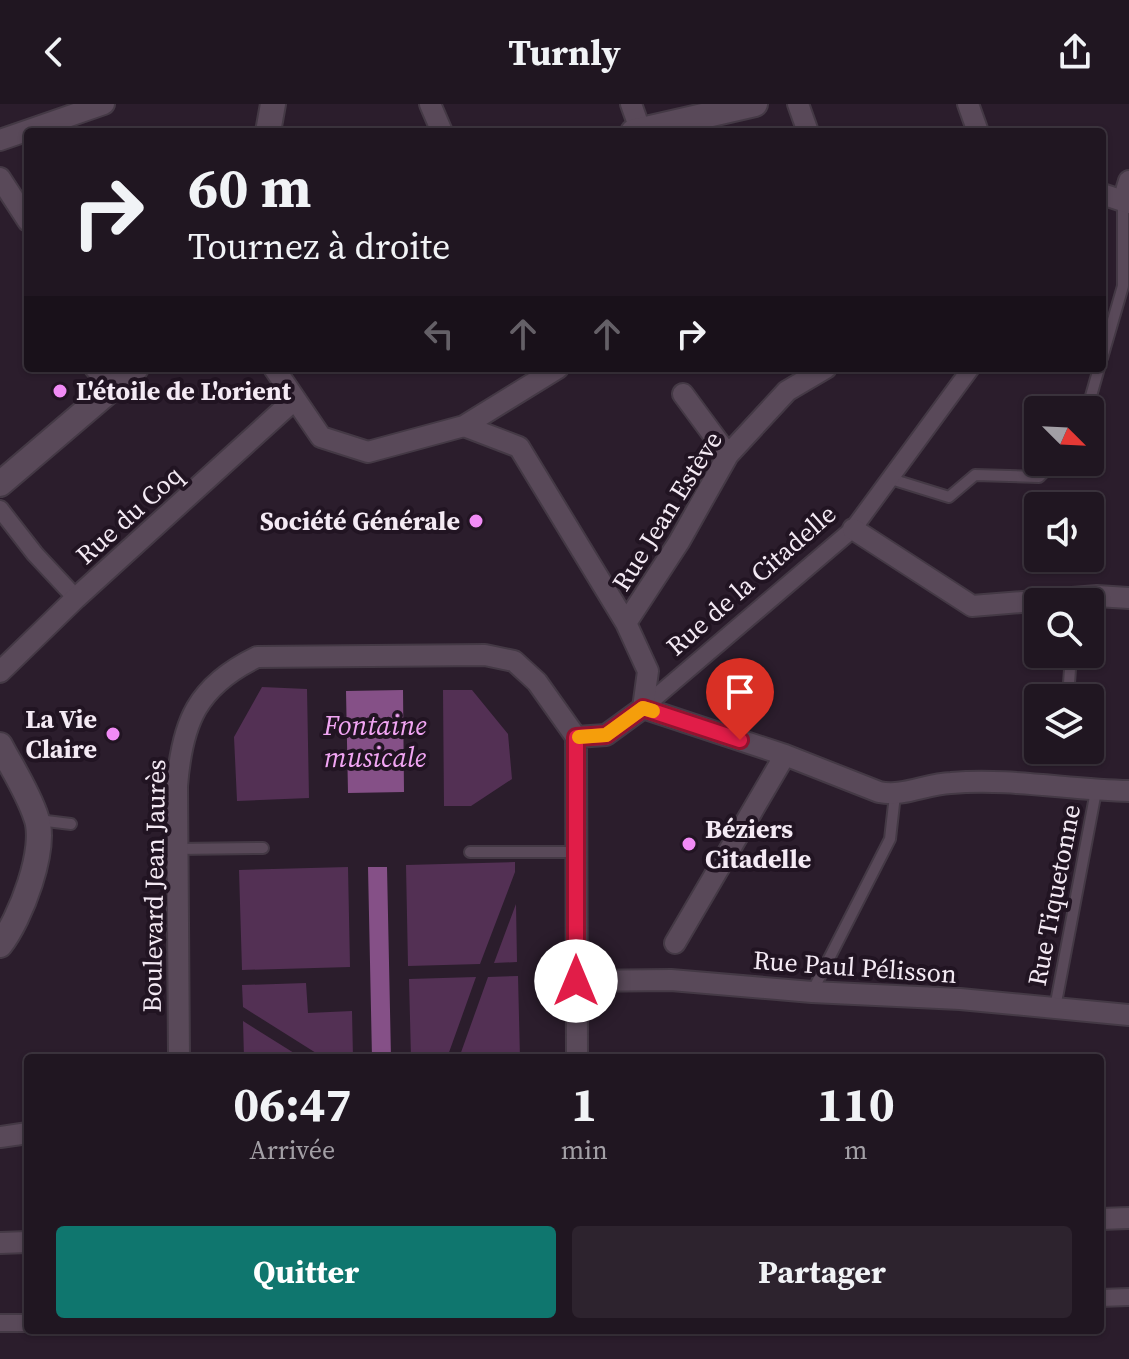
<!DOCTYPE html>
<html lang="fr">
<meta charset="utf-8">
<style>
:root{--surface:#201621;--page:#2d232e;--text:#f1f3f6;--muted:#a29fa5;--line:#3d353f;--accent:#0f766e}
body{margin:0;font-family:"Source Serif 4",serif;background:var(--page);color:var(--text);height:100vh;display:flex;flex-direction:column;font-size:30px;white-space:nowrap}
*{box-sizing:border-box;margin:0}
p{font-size:26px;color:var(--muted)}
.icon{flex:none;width:44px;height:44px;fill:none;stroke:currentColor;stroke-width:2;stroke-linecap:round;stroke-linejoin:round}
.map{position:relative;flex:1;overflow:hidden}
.drawer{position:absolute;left:24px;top:950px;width:1080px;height:280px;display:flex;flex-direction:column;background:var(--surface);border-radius:8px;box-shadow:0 2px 6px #0004,0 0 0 2px var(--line)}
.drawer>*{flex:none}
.guide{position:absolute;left:24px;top:24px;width:1082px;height:244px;border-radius:8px;box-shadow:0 2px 6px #0004,0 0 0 2px var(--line);background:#201621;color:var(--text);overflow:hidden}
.needle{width:52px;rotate:114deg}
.controls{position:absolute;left:1024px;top:292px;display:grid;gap:16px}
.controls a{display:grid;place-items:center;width:80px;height:80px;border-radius:8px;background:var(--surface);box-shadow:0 2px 6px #0004,0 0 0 2px var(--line);font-size:40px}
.pin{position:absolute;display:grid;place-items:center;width:68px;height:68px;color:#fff;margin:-82px -34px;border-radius:50% 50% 50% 0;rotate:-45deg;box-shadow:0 0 8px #0007}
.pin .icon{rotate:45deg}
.me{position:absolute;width:88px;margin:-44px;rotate:0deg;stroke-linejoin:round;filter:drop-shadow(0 0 6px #0008)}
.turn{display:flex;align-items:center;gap:28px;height:168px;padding:0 32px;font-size:36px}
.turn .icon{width:104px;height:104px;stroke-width:2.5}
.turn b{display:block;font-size:56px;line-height:68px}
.lanes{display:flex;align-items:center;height:76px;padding:0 32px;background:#0003;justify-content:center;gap:40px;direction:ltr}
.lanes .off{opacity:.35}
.eta{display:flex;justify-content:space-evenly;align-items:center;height:136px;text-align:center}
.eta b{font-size:48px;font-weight:700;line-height:56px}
.primary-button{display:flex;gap:16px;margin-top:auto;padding:16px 32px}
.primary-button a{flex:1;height:92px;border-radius:8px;background:var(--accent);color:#fff;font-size:32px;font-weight:700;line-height:92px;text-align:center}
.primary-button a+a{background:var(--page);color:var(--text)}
header{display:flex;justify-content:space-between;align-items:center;height:104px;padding:0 32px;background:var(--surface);font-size:36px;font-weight:700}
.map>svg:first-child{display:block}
.green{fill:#533054}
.water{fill:#855087}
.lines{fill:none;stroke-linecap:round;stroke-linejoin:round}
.service-casing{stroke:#443945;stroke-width:14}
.pedestrian-casing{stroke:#443945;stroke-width:20}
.minor-casing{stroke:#443945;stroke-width:24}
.tertiary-casing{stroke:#443945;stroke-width:28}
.secondary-casing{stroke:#443945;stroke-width:28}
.service{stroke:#594959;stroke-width:10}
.pedestrian{stroke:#594959;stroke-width:16}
.minor{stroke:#594959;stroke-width:20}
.tertiary{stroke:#594959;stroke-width:24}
.secondary{stroke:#594959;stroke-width:24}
.route-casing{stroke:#92132f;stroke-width:20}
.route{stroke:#e11d48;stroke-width:14}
.slow{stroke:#f59e0b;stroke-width:14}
.poi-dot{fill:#f18bf5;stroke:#211422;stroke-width:3}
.labels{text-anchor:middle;stroke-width:8;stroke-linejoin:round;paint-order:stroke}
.poi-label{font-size:26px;font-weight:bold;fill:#f4eaf4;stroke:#211422;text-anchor:start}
.street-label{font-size:26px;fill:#f4eaf4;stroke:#211422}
.water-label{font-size:28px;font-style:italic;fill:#f1a5f3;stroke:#211422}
</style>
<header><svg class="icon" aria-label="back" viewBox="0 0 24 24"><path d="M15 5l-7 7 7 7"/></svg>Turnly<svg class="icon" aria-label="share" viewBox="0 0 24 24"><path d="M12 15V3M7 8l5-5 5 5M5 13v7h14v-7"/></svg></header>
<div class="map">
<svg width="1129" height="1255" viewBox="0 0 1129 1255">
<rect width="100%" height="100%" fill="#2b1d2c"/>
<path class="green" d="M262,583l45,2 2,109 -72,3 -3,-64z
M443,586h29l36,44 4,45 -41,27h-27z
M515,758v10l-35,92 -72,2 -2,-101z
M348,763l2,100 -108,3 -3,-100z
M516,800l1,58 -23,1z
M518,872l2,82h-61l29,-81z
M476,873l-29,81h-36l-2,-79z
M306,879l2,30 44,-2 1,47h-29l-81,-51 -1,-22z
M243,917l59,37h-58z"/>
<path class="water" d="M403,586l1,102 -56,1 -2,-102z
M368,763h19l4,191h-19z"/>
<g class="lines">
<g class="service-casing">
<path id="service" d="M1102,254l21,-72v-85
M1087,306l12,-42
M891,375l58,18 26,-22 64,2 15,-15
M1090,511l7,-19
M1068,594l2,-29 5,-15
M38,716l33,4
M177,745l86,-1
M470,748h106
M812,888l78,-153 5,-44
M1055,904l41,-217"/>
</g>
<g class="pedestrian-casing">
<path id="pedestrian" d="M0,405l35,45 41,44
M643,604l210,-179 118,-161
M1100,1194l29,-1
M0,1219h28"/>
</g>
<g class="minor-casing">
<path id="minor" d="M430,0l12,28
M631,0l10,28
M798,0l10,28
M968,0l10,28
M0,36l104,-36
M0,74l28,43
M1102,90l27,9
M1123,97l6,-20
M95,264l17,18
M274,264l47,69 47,15 96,-26 55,21 107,176 22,48 -5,37
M683,290l45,61
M464,322l94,-58
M853,425l119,77 125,-10 32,2
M626,519l53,-81 49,-87 59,-64 39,-23
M0,568l76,-74 219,-199
M643,604l142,47 94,37c25,5 46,-8 72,-9 60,-5 118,7 178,8
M576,633l30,-2 37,-27
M675,839l110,-188
M576,877l95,-1 141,12 148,7 169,16
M179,954l-2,-272c5,-64 20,-100 80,-129l228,-2 29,6 23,21 39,55 1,321
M0,1033l28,-4
M1100,1115l29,-1
M0,1139l28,-1"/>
</g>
<g class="tertiary-casing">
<path id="tertiary" d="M268,28l5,-28"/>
</g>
<g class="secondary-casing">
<path id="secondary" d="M633,28l122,-28
M0,380l136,-116
M0,641c12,23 28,47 36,72 12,31 -16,103 -36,128"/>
</g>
<use href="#service" class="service"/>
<use href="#pedestrian" class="pedestrian"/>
<use href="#minor" class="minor"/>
<use href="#tertiary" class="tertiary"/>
<use href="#secondary" class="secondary"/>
</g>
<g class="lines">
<g class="route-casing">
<path id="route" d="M576,877v-244l30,-2 37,-27 97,32"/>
</g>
<use href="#route" class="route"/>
<path class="slow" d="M579,633l27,-2 37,-27 10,3"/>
</g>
<g class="poi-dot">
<circle cx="60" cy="287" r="8"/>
<circle cx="476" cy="417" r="8"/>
<circle cx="113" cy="630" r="8"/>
<circle cx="689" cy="740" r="8"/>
</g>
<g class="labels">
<g class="poi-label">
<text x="76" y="296">L'étoile de L'orient</text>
<text x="460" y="426" text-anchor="end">Société Générale</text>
<text x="97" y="624" text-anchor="end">La Vie<tspan x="97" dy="30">Claire</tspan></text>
<text x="705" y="734">Béziers<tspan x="705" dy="30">Citadelle</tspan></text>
</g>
<g class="street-label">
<text transform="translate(667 407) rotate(-58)" y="9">Rue Jean Estève</text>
<text transform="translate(129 411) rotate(-42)" y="9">Rue du Coq</text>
<text transform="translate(751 476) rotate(-41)" y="9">Rue de la Citadelle</text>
<text transform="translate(154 782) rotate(-89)" y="9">Boulevard Jean Jaurès</text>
<text transform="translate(1054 791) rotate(-79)" y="9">Rue Tiquetonne</text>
<text transform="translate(855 863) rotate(4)" y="9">Rue Paul Pélisson</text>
</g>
<g class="water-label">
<text x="375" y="631">Fontaine<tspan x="375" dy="32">musicale</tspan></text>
</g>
</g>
</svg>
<div class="controls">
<a><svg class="needle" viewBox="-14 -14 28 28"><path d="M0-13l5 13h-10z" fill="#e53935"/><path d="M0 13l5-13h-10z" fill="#a29fa5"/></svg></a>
<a><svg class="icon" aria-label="sound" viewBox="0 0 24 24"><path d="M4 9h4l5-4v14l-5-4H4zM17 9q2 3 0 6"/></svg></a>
<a><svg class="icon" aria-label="search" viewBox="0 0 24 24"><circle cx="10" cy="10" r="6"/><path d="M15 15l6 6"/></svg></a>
<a><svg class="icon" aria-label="layers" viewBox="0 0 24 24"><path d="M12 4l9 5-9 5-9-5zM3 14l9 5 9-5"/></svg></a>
</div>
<div class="pin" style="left:740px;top:636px;background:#d93025"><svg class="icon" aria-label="arrive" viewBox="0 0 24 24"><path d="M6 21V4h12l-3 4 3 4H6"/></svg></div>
<svg class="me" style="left:576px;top:877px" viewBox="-20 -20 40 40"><circle r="19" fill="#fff"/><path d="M0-13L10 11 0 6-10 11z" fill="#e11d48"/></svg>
<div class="guide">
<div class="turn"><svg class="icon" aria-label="right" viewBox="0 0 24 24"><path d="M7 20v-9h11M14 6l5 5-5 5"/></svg><div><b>60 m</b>Tournez à droite</div></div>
<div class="lanes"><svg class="icon off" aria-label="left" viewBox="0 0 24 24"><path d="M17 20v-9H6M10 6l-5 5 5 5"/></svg><svg class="icon off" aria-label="ahead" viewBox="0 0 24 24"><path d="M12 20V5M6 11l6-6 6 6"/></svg><svg class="icon off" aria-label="ahead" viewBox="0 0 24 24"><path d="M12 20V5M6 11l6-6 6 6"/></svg><svg class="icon" aria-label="right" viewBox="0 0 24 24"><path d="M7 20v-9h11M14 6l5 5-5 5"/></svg></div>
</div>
<section class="drawer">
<div class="eta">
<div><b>06:47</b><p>Arrivée</p></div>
<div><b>1</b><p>min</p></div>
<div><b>110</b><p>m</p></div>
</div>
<div class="primary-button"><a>Quitter</a><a>Partager</a></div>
</section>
</div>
